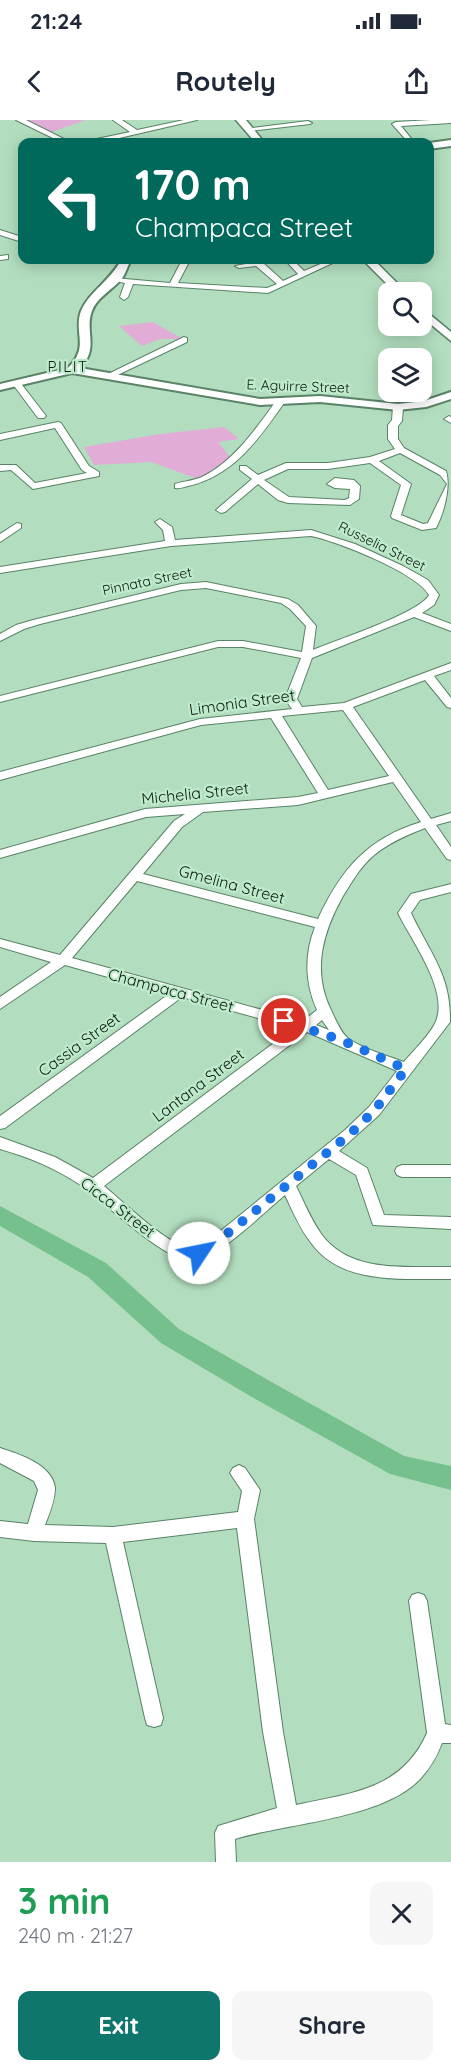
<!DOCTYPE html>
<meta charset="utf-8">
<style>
:root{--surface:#fff;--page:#f6f6f7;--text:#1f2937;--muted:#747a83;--accent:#0f766e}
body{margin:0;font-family:Quicksand,sans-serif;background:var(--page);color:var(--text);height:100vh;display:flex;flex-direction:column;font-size:22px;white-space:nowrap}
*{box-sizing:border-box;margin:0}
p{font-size:20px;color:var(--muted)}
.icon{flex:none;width:33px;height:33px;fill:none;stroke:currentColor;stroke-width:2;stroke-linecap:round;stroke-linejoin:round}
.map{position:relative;height:1742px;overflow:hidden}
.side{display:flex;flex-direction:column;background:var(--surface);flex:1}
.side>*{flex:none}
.guide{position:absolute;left:18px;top:18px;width:416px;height:126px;border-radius:12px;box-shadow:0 3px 15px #0003;background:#00695c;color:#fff;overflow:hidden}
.fabs{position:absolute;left:378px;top:162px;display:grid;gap:12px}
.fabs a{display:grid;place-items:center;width:54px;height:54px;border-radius:12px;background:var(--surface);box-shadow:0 3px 15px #0003;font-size:30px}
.pin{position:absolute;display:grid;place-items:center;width:51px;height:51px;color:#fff;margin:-26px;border:3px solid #fff;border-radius:50%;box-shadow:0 2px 6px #0007}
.me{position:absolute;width:66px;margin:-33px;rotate:56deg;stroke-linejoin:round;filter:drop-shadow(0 0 4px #0008)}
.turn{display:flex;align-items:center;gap:21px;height:126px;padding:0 18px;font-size:27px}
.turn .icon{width:78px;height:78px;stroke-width:2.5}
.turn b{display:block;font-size:42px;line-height:51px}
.round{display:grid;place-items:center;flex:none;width:63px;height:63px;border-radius:12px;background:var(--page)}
.summary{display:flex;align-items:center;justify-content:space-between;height:102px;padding:0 18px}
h1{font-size:36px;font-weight:700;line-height:45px;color:#1e9e55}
.button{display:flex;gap:12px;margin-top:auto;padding:12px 18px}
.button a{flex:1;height:69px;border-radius:12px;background:var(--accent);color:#fff;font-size:24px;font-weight:700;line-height:69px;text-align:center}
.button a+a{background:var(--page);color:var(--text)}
.status{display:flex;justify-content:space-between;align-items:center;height:42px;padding:0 30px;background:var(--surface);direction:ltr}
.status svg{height:16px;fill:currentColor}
header{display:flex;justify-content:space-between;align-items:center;height:78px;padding:0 18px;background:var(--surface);font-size:27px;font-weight:700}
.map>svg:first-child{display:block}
.green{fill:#e1add6}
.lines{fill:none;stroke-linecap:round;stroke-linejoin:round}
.river{fill:#76c08e;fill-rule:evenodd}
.minor-casing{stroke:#598266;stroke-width:2}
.tertiary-casing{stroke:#598266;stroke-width:4}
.secondary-casing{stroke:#598266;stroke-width:3}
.minor{fill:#fff;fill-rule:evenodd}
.tertiary{fill:#fff;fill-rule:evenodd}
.secondary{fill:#fff;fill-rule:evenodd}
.route{stroke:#1a73e8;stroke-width:10;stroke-dasharray:0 18}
.labels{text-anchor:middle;stroke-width:4.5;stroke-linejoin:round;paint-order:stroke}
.far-street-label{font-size:14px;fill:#0c1c11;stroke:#bfebcc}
.far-neighbourhood-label{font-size:15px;letter-spacing:1.5px;fill:#0c1c11;stroke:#bfebcc}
.street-label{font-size:16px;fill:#0c1c11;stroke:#bfebcc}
</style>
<div class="status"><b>21:24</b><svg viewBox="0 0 49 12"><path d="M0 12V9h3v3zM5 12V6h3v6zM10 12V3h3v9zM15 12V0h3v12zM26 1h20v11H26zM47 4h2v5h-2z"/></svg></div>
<header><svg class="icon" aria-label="back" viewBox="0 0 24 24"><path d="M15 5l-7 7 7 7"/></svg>Routely<svg class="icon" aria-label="share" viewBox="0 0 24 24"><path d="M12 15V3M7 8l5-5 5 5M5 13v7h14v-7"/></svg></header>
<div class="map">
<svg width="451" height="1742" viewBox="0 0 451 1742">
<rect width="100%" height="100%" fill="#b2debf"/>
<path class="green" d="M24,0h62l-37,13z
M153,202l30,17h-23l-18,7 -23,-20z
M224,307l15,12 -21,3 13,16 -33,21 -47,-17 -57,3 -10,-18 76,-13z"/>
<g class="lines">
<path class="river" d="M0,1086l106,57 73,66 89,51 136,76 47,10v24l-61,-16 -140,-78 -89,-53 -73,-66 -88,-51z"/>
<g class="minor-casing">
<path id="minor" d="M16,0h10l44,22h-9z
M113,0h9l15,10 47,-10h13l-95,22h-10v-2l38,-8z
M431,0h20v3l-50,3 13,16h-6l-16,-18 4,-2z
M308,1l4,2 -2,1 -61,7 -4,-2z
M0,110l22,7v5l-22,-7z
M8,135v4l-8,1v-4z
M285,140h8l11,11 26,-11h9l-71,33 -135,-9 -5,13 -4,3 -4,-3 5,-14 -15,-3 4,-2 56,5 10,-19 4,-2 4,2 -10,19 89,5 10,-4 -21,-18 -17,2 -4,-2 26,-5 22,20 15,-7z
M184,217l3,1v4l-78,37 -7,-2z
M13,261h6l27,35 -2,2h-6l-26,-35z
M276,281l8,2c-25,36 -51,73 -96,83 -5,1 -8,3 -13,2v-4c8,-3 18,-3 27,-7 31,-15 54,-48 74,-76z
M398,284l5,3 -1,14 -4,5v13l6,9 42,23c5,16 -2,42 -10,57l-14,2 -30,-12 -1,-2 10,-31 -31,-22 -42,6h-40l-24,11 25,17 56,3 4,-2 1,-9 -15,-1 -8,-4 8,-6 19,2 6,6 -1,13 -9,6 -62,-2 -10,-3 -20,-16 -33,28 -4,1 -5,-3 36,-31 -12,-9v-4h6l12,9 28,-12h42l42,-6 25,-8 -7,-10v-14l4,-5 1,-13zM400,333l40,22 7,9 -19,39 -5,1 -22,-9 10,-31 -32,-23z
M449,296l2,1v6l-7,-4z
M58,302l3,1 28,43 10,6v4l-66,13 -22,-19 -11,1v-6h16l19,18 52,-10 -5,-3 -27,-42 -55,12v-6z
M160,399l12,8 3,13 136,-10 44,14 48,22 25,14 11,15 -5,10 -12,8 29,11v7l-37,-14 -102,41 -15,41 5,8 42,-4 107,-40v7l-17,6 17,22v10l-4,-1 -22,-27 -72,27 78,112 20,-6v8l-15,4 15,22v13l-4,-1 -22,-31c-18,7 -37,15 -52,28 -13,11 -21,26 -30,40 -20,36 -31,73 -13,112 5,10 11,26 19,31 14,10 39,17 55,23 9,-11 27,-28 32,-41 13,-31 -25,-81 -38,-108l13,-19 40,-10v8l-31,8 -9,13c19,41 40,61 39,109l-71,93 -40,36 28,17 17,47 67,2v12l-78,-4 -17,-50 -27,-16 -33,27c8,16 15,34 26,49 29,39 86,31 129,32v12c-46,-1 -108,7 -139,-35 -12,-15 -19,-32 -27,-49 -22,18 -61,58 -88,65 -29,7 -92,-59 -118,-76 -24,-16 -51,-27 -79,-35v-12l55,20 38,21 201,-150 -112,-31 -177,131 -5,1v-13l169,-122 -104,-29 -65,44v-12l51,-35 -51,-15v-8l60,16 114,-134 11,-7 -39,3 -146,41v-8l145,-41 153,-12 20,-4 -47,-75 -70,7 -201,55v-8l200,-53 92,-10 -7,-10 16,-41 -58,-11h-25l-218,55v-6l218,-55h25l59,11 4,-26 -16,-17 -9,-6 -75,-15 -25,2 -141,34 -16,5 -24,12v-7l16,-9 17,-5 148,-36 25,-2 82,17 10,6 18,21 -3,24c23,-10 107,-37 116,-55 -12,-22 -92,-54 -118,-59l-140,10 -171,27v-6l165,-26 -2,-11 -8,-8zM343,590l46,66 -61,14 -46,-74zM393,662l28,40c-53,16 -80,47 -103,97l-175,-45 39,-47 21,-15 95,-7zM137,761l178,46c-11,28 -10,56 2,83l-14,11 -231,-63zM322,900l7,10 -13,-5zM307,912l90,39 -28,36 -24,23 -138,112c-6,3 -12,7 -18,6 -20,-2 -68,-48 -85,-62z
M17,403l4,1v4l-21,14v-8z
M402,1045h49v12h-49l-5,-2 -2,-4 2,-4z
M0,1328c19,6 53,17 55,40 0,13 -6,26 -10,37l68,2 125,-15 4,-21 -12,-18 3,-5 6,-3 6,3 15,22 -6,29 29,213 13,73c55,-12 106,-15 131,-72l-18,-132 3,-6 6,-2 6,2 3,6 18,123 6,1v18h-9c-5,13 -11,24 -21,35 -37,41 -134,45 -186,61l1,23h-20l-1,-29 3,-7 59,-18 -14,-76 -26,-204 -114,14 40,176 -2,7 -7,2 -7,-2 -2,-7 -39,-175 -72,-2 -34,-4v-16l28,3 10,-34 -4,-9 -34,-18z"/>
</g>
<g class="tertiary-casing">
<path id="tertiary" d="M451,20v6l-22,3v-6z
M121,140h10c-3,5 -5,12 -8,17 -9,12 -26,20 -31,34 -8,20 8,37 -12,57l180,31 60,-3 78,8 26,-3 27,-9v7l-25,8 -28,3 -78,-8 -60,3 -188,-32 -72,17v-6l68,-16c22,-22 5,-35 13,-57 8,-19 30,-31 40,-51z"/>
</g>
<g class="secondary-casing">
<path id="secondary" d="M236,0h10l18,22h-9z
M363,140h11l32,32h-11z
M422,188l29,24v9l-29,-24z"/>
</g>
<use href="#minor" class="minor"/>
<use href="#tertiary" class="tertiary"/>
<use href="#secondary" class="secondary"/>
</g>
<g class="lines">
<path class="route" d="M199,1133l13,-7 138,-112 24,-23 32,-42 -65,-29 -57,-19"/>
</g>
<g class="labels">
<g class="far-street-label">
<text transform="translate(298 266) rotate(2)" y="5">E. Aguirre Street</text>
<text transform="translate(382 426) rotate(26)" y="5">Russelia Street</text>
<text transform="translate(147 461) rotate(-12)" y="5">Pinnata Street</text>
</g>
<g class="far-neighbourhood-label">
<text x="68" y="252">PILIT</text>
</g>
<g class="street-label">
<text transform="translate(242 582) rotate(-8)" y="6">Limonia Street</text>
<text transform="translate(195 673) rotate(-6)" y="6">Michelia Street</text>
<text transform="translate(232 764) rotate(15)" y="6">Gmelina Street</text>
<text transform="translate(171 870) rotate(15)" y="6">Champaca Street</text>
<text transform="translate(79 924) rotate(-36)" y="6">Cassia Street</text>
<text transform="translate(198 965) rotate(-37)" y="6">Lantana Street</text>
<text transform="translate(118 1087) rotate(37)" y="6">Cicca Street</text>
</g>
</g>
</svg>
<div class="fabs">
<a><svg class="icon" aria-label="search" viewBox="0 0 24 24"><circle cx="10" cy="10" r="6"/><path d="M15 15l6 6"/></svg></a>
<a><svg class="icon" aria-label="layers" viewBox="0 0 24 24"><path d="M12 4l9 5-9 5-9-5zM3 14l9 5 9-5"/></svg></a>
</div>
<div class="pin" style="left:284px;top:901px;background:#d93025"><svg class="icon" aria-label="arrive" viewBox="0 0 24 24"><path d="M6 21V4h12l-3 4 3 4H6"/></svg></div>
<svg class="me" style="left:199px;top:1133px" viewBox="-20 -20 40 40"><circle r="19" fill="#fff"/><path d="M0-13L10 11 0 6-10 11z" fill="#1a73e8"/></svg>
<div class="guide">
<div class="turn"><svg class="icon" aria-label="left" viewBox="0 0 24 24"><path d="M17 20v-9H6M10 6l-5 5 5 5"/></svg><div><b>170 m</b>Champaca Street</div></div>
</div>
</div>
<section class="side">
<div class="summary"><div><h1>3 min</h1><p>240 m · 21:27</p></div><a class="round"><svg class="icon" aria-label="close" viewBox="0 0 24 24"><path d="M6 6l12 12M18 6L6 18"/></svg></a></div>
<div class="button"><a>Exit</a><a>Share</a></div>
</section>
